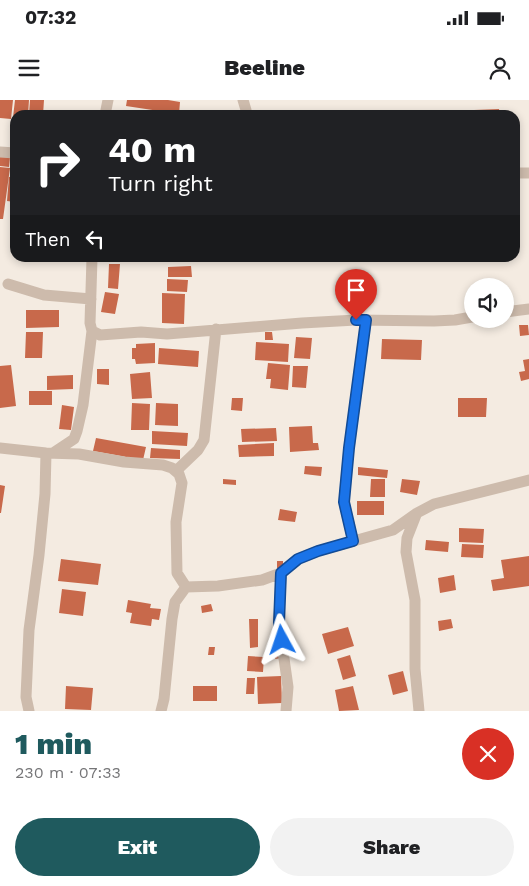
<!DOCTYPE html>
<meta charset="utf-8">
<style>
:root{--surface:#fff;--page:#f2f2f2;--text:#202124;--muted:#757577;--accent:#1f5a5e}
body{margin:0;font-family:"Work Sans",sans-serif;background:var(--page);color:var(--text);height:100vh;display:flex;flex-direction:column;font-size:19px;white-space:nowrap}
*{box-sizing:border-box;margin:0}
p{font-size:16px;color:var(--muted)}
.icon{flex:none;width:28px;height:28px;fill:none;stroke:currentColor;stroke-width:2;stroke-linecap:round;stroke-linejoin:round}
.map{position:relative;height:611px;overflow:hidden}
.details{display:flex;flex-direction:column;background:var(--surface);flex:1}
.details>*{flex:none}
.top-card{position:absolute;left:10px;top:10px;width:510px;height:152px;border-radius:15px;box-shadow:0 2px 8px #0003;background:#202124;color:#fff;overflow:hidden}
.fabs{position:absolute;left:464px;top:178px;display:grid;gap:10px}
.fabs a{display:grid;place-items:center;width:50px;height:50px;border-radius:50%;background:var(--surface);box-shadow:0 2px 8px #0003;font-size:25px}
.pin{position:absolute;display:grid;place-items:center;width:42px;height:42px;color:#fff;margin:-51px -21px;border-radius:50% 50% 50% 0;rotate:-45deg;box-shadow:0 0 5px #0007}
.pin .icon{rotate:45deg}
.me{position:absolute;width:55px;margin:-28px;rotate:355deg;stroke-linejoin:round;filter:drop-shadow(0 0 4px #0008)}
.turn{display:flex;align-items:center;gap:18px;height:105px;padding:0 15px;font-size:22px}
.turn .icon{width:65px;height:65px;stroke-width:2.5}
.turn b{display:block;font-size:35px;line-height:42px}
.then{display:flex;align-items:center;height:48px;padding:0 15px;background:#0003;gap:10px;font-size:19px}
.round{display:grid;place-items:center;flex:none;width:52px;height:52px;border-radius:26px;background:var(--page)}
.head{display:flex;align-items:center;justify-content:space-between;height:85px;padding:0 15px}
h1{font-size:30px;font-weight:800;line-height:38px;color:var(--accent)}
.action{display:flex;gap:10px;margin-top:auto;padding:10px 15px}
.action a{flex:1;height:58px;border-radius:30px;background:var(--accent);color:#fff;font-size:20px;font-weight:800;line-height:58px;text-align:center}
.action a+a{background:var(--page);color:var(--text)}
.status{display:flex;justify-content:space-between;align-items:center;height:35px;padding:0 25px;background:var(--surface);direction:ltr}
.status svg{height:14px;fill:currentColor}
header{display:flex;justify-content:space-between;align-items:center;height:65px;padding:0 15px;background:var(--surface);font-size:22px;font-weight:800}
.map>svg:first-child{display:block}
.building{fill:#c8694b}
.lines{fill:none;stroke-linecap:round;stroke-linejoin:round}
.minor{stroke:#cdbbac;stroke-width:11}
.route-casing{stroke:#114b97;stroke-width:12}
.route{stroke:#1a73e8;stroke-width:9}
</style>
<div class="status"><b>07:32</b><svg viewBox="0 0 49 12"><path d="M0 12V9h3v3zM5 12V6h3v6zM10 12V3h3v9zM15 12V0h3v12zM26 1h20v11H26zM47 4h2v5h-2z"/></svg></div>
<header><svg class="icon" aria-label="menu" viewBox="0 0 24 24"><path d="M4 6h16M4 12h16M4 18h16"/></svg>Beeline<svg class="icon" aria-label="person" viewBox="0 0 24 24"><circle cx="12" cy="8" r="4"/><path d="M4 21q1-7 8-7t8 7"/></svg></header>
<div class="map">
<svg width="529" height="611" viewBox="0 0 529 611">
<rect width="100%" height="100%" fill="#f4ebe1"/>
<path class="building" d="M0,0h13l-2,19 -11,-1z
M15,0h14l-1,15h-13v11h-3z
M30,0h14l-1,15 -14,-1z
M127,0h41l12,2 -1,12 -53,-8z
M499,9l1,6h-51v-4z
M424,11v4h-21v-2z
M0,57h10l-1,10 -9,-1z
M0,67l10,1 -7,51h-3z
M9,77h6v25l-8,-1z
M109,164h11l-2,25 -10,-1z
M191,166l1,11h-24v-10z
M167,179l21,1 -1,12 -20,-1z
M105,192l14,2 -4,20 -14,-2z
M162,193l23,1 -1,30 -22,-1z
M26,210h33v17l-33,1z
M519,225h9l1,10 -9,1z
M26,232h17l-1,26h-17z
M265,232h7l1,8h-8z
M296,237l16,1 -2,21 -16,-1z
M382,239l40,1 -1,20 -40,-1z
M256,242l33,2 -1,18 -33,-2z
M155,243v20l-19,1 -1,-5h-3v-11h4v-4z
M159,248l40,3 -1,16 -40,-3z
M529,259v20l-8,2 -2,-9 6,-1 -2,-11z
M268,263l22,2 -2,25 -18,-2 1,-9h-5z
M11,265l5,41 -16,2v-42z
M293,266h15l-2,22 -14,-1z
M97,269h12v16l-12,-1z
M150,272l2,26 -20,1 -2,-25z
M73,275v14l-26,1v-14z
M29,291h23v14h-23z
M232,298h11l-1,13 -11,-1z
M458,298h29l-1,19h-28z
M132,303l18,1 -1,26h-18z
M156,303l22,1v22l-23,-1z
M62,305l12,2 -3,23 -12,-1z
M312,326l1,17h5l1,7 -29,2 -1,-25z
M276,328l1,13 -35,1 -1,-13z
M152,331l36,2 -1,13 -35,-2z
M96,338l50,9 -3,13 -50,-9z
M274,343v13l-35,1 -1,-12z
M151,348l29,2v9l-30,-1z
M305,366l17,1 -1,9 -17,-2z
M358,367l30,3 -1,8 -29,-3z
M223,379l13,1v5l-13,-1z
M371,379h14v18h-15z
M402,379l18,2 -3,14 -17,-3z
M0,385l5,1 -4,27h-1z
M357,401h27v14h-27z
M280,409l17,3 -2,10 -17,-2z
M459,428l25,1 -1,14 -24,-1z
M426,440l23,2 -1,10 -23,-2z
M462,444l22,1 -1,13 -22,-1z
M529,456v30l-36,5 -2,-11 13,-2 -3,-18z
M61,459l40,5 -3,21 -40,-4z
M277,461h6v7h-6z
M454,475l2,15 -16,3 -2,-15z
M62,489l24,3 -3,24 -24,-3z
M128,500l23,4 -1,4 11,1 -2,11 -7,-1 -1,7 -21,-3 2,-10 -6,-1z
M211,504l2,7 -11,2 -1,-7z
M249,519h9v28l-8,1z
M451,519l2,9 -14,3 -1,-10z
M348,527l6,19 -26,8 -6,-20z
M209,547h6l-1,8h-6z
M280,548l1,10 -6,1 -1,-10z
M350,555l6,21 -13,4 -6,-21z
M248,556l16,1 -1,15 -16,-1z
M403,571l5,20 -15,4 -5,-20z
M281,576l1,27 -24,1 -1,-27z
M247,578h8l-1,16h-8z
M66,586l27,2 -2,22 -26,-1z
M193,586h24v15h-24z
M353,586l6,24 -20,1 -4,-21z"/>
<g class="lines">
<path class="minor" d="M243,0l3,10 -1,5
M105,15l3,-15
M0,52l15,1
M515,73h14
M8,184l36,11 47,4
M505,212l24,-3
M92,231l8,4 41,-3 26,2 135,-11 54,-3 78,1 21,-1 17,-3
M0,348l46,5 33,1 45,8 39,3 9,3 7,6 3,9 -6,39 1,51 9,14 32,-1 44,-6 19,-7 17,-14 20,-8 75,-21 24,-17 17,-9 95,-24
M53,353l21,-14 3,-8 6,-26 9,-74 -2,-8 2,-65
M176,371l22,-21 6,-10 12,-111
M416,415l-9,23 -1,14 9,48v69l4,42
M353,441l-9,-39 5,-54 17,-128
M281,473l-2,50 9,64 -2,24
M29,611l-3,-14 3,-67 10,-75 6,-61 1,-41
M161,611l3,-12 8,-80 3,-17 11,-15"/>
</g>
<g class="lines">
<g class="route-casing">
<path id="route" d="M282,540l-3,-17 2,-50 17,-14 20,-8 35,-10 -9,-39 5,-54 17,-128h-10"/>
</g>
<use href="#route" class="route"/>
</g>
</svg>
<div class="fabs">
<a><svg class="icon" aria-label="sound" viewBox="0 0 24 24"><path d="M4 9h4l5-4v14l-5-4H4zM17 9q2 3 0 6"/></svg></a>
</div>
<div class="pin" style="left:356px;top:220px;background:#d93025"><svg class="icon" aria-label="arrive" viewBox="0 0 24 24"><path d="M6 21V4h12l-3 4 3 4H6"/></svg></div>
<svg class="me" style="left:282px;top:540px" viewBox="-20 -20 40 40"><path d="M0-17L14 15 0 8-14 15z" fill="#1a73e8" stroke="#fff" stroke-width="4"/></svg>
<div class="top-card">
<div class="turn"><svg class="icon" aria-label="right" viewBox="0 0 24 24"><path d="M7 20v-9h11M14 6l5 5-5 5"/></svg><div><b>40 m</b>Turn right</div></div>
<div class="then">Then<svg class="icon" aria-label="left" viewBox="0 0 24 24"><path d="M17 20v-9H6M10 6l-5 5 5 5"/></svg></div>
</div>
</div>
<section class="details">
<div class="head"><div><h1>1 min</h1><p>230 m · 07:33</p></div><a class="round" style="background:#d93025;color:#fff"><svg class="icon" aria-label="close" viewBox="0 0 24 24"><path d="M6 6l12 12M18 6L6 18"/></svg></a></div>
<div class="action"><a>Exit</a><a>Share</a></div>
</section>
